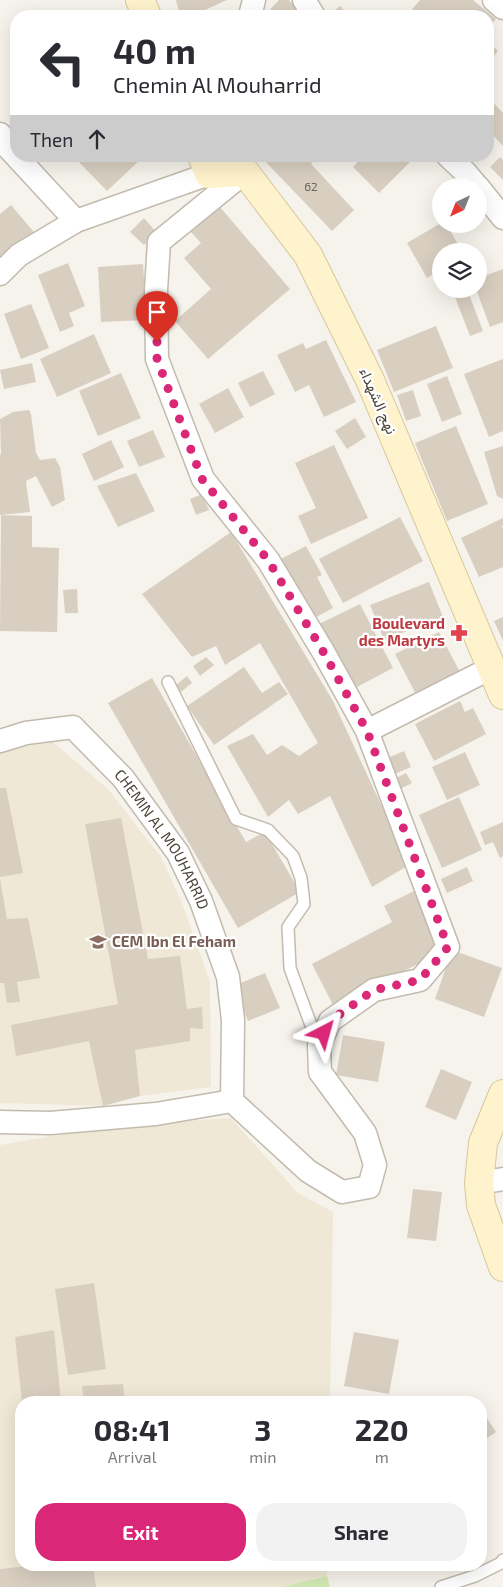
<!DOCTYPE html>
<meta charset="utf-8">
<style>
:root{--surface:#fff;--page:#f2f2f3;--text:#2b2b33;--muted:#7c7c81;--accent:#db2777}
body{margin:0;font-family:"Exo 2",Vazirmatn,sans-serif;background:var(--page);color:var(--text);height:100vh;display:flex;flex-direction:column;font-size:19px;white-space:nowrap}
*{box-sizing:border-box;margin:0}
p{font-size:16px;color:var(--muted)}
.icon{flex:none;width:28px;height:28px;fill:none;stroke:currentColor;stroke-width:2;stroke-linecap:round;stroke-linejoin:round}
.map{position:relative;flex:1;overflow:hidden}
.panel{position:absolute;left:15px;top:1396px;width:472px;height:175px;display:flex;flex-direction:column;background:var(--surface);border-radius:20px;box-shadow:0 5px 20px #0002}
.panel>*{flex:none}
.hud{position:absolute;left:10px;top:10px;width:484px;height:152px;border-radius:20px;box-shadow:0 5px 20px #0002;background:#fff;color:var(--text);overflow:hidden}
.needle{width:32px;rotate:223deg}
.fabs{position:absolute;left:432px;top:178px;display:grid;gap:10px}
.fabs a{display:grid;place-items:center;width:55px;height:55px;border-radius:50%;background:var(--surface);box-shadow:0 5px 20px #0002;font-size:25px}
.pin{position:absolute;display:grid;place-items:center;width:42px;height:42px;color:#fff;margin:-51px -21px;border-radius:50% 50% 50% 0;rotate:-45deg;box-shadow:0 0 5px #0007}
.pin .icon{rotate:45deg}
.me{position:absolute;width:55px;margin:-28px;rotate:39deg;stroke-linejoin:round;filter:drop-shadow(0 0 4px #0008)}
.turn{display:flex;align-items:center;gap:18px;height:105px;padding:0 20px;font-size:22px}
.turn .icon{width:65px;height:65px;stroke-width:2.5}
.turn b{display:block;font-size:35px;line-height:42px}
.then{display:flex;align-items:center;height:48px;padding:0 20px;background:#0003;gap:10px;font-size:19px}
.eta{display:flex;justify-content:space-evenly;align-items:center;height:85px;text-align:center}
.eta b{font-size:30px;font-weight:700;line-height:35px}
.primary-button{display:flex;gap:10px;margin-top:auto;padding:10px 20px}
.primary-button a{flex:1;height:58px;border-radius:20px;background:var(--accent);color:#fff;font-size:20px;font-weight:700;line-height:58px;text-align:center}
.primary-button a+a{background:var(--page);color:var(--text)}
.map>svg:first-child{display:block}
.education{fill:#efe8d6}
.green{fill:#d2eab5}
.building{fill:#d8cfc1}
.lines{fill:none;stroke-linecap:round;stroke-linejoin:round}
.service-casing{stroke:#c2bbae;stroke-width:14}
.minor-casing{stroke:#c2bbae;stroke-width:25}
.secondary-casing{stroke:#d6c79b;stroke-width:30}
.service{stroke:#fff;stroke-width:11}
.minor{stroke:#fff;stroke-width:22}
.secondary{stroke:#fff3cd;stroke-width:28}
.route{stroke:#db2777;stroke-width:9;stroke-dasharray:0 16.2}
.labels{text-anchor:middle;stroke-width:4.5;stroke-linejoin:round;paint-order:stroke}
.number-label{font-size:12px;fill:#6e675b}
.street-label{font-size:15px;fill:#4b4439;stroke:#fff}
.health-label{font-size:15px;font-weight:bold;fill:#be3a42;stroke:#fff;text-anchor:end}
.education-label{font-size:15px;font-weight:bold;fill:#785e54;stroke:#fff;text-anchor:start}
</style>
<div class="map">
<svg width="503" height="1587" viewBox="0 0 503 1587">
<rect width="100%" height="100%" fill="#f6f3ec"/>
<path class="education" d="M53,742l55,47 53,68 21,46 28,79 1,105 -71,9 -37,10 -103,-3v-353z
M231,1118l67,75 35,19 -3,190h-309v163h307l-1,11 -45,11h-282v-442l115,-20z"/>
<path class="green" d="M327,1576l3,11h-48z"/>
<path class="building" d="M176,0h51l-35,16h-12z
M279,0h10l14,16h-36v-3z
M420,0h53l23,19 -8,9v-12h-76l-3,-3z
M340,6l9,10h-22z
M488,41l10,10 -10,12z
M488,97l15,16v33l-15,-16z
M82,156h56l3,3 -34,32 -30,-31z
M260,156h59l-8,8 43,46 -22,21z
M363,156h53l-37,37 -26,-26z
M500,157l3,3v20l-13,-13z
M11,205l27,32 -38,30v-53z
M220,207l70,82 -82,70 -33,-38 36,-32 -27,-31 17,-15 -10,-11z
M144,218l13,15 -13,12 -14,-13z
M441,223l5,1 16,27h-21v18l-14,9 -20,-35z
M68,263l17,43 -16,7 5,13 -14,6 -22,-57z
M143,264l4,56 -46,2 -3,-55z
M503,269v53l-13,5 -14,-38h3v-11z
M461,289h6l16,42 -13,5 -17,-44z
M31,304l18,44 -28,11 -17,-45z
M436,326l17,42 -59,24 -17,-42z
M94,334l17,39 -54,24 -17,-38z
M326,340l30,62 -32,15 -15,-32 -14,7 -18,-37 26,-12 3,6z
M503,359v72l-14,6 -25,-63z
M32,363l4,19 -32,7 -4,-19z
M263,371l12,23 -25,13 -12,-24z
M121,373l20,45 -43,18 -19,-45z
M447,376l15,38 -20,8 -15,-38z
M228,388l16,29 -29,16 -16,-29z
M413,390l8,26 -15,5 -9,-26z
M29,410l2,4 5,39 4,7 15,-2 5,9 5,33 -13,7 -16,-31 -10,5 4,31 -30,3v-60l1,-1 -1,-35 13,-7z
M355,418l11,19 -19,12 -12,-18z
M456,426l32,78 -41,17 -32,-78z
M153,430l12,27 -26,10 -12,-26z
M111,440l13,27 -30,14 -12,-27z
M334,445l34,73 -57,26 -13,-28 18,-8 -21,-45z
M503,446v53l-6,-3 -13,-44z
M136,473l19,38 -37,16 -21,-41z
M202,494l7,16 -13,5 -6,-16z
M1,515l31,1v31l27,1 -2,84 -57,-1z
M400,517l23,44 -80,42 -24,-44z
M503,518v8h-1l1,3v38l-24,10 -18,-39z
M231,532l102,169 76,164 -37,22 -42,-91 -32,18 -9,-14 -21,17 -41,-71 26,-12 14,21 15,-10 17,11 19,-13 -58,-100 -35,22 -9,-19 -24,11 -50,-63z
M306,546l16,29 -5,2 16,31 -24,13 -32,-60z
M429,582l14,35 -59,23 -14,-35z
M77,589l1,24h-13l-2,-23z
M360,604l33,64 -38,20 -15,-31 -5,3 -18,-35z
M503,617v24l-9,-20z
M439,632l24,46 -44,22 -24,-46z
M206,657l8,8 -14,11 -7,-10z
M244,667l18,26 17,-11 9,12 -74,51 -27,-39z
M187,676l5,7 -11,9 -6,-6z
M152,678l94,164 19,-10 35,60 -62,36 -130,-225z
M460,701l5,11 8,-4 13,26 -52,27 -19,-37z
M404,751l7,16 -21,9 -7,-16z
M465,752l15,33 -33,15 -15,-33z
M406,773l6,10 -14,7 -6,-10z
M0,788h6l17,85 -23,4z
M459,797l23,53 -40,18 -23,-53z
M121,818l27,141 32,-3 7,53 15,-2 1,22 -13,-1v13l-55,9 5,46 -37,10 -14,-65 -73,15 -5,-31 107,-21 -33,-180z
M503,822v34l-3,2 -7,-16 -8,3 -5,-13z
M467,867l6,14 -26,12 -6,-14z
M0,879l7,40 21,-1 12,60 -23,4 3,20 -13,1 -3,-20h-4z
M416,890l31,59 -113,58 -22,-43 80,-42 -8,-16z
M452,950l50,18 -18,49 -49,-18z
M265,973l15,35 -32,13 -15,-35z
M343,1035l42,7 -7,40 -42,-7z
M441,1069l31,13 -16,38 -31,-13z
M413,1189l29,3 -6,49 -29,-3z
M94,1283l12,86 -38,6 -13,-86z
M54,1330l7,72h-39l-7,-65z
M354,1332l45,8 -10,54 -45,-8z
M123,1384l2,18h-41l-2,-16z
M481,1409l15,23 -15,10z
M37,1565h56l3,22h-96v-18z"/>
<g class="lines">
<g class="service-casing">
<path id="service" d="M168,682l68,137 32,11 25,26 8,22 3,26 -16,23 2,41 28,76
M441,1587l34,-11 26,-13 2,-3"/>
</g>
<g class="minor-casing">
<g id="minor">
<path d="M304,0l10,16"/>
<path d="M494,0l9,8"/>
<path d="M250,16l4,-16"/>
<path d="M0,134l1,6 75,81"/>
<path d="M448,156l18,17 11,13"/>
<path d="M479,188l24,30"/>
<path d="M0,274l19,-19 57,-34 133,-47 4,-17"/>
<path d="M367,731l124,-63"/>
<path id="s1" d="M0,741l26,-8 47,-6 50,51 55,75 23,48 27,76 5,43 -1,81 76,70 34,21 27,-5 6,-22 -10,-32 -45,-61 -1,-27 11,-24 44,-31 46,-10 28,-33 -81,-216 -43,-78 -56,-93 -65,-81 -46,-120 -1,-69 3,-48 86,-70"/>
<path d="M0,1122l50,1 106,-9 76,-13"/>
<path d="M479,1183l24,-4"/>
</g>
</g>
<g class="secondary-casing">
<path id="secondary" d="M140,0l7,16
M202,156l7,18 36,-2 63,83 62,125 133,315
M503,1094l-20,49 -4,40 2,22 22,62"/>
</g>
<use href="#service" class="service"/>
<use href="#minor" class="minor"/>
<use href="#secondary" class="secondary"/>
</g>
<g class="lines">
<path class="route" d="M157,342v17l45,120 66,81 56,93 43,78 81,216 -28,33 -46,10 -44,31 -6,12"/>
</g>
<defs>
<g id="pharmacy-bare" transform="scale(1.35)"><path d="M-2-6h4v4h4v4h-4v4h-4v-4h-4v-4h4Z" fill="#e0444e" stroke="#fff" stroke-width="2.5" paint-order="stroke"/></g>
<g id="school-bare" transform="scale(1.35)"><path d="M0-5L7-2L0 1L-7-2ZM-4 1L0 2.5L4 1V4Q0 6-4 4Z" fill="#8d6e63" stroke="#fff" stroke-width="2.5" paint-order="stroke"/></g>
</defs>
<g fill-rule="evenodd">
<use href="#pharmacy-bare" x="459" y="633"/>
<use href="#school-bare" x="98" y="942"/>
</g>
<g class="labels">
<g class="number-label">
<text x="311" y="191">62</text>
</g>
<g class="street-label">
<text transform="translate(378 401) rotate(66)" y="5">نهج الشهداء</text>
<text dy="5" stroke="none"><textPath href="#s1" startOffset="219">CHEMIN AL MOUHARRID</textPath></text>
</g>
<g class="health-label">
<text x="445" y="629">Boulevard<tspan x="445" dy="17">des Martyrs</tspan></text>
</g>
<g class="education-label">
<text x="112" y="947">CEM Ibn El Feham</text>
</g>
</g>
</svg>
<div class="fabs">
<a><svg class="needle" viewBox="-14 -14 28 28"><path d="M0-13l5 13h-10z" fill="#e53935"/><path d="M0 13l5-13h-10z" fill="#7c7c81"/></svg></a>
<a><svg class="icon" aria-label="layers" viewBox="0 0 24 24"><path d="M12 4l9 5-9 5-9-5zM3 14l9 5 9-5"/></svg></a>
</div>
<div class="pin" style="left:157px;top:342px;background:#d93025"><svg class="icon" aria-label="arrive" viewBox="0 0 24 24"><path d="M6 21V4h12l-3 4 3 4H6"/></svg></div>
<svg class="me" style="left:324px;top:1033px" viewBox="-20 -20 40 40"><path d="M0-17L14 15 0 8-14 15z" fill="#db2777" stroke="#fff" stroke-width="4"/></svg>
<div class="hud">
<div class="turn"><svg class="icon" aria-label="left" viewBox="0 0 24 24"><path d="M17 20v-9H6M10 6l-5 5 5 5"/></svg><div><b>40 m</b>Chemin Al Mouharrid</div></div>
<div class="then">Then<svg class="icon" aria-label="ahead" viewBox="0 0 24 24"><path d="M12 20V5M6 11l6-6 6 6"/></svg></div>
</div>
<section class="panel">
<div class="eta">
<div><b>08:41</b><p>Arrival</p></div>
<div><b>3</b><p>min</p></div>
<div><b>220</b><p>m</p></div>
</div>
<div class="primary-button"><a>Exit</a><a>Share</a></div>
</section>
</div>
